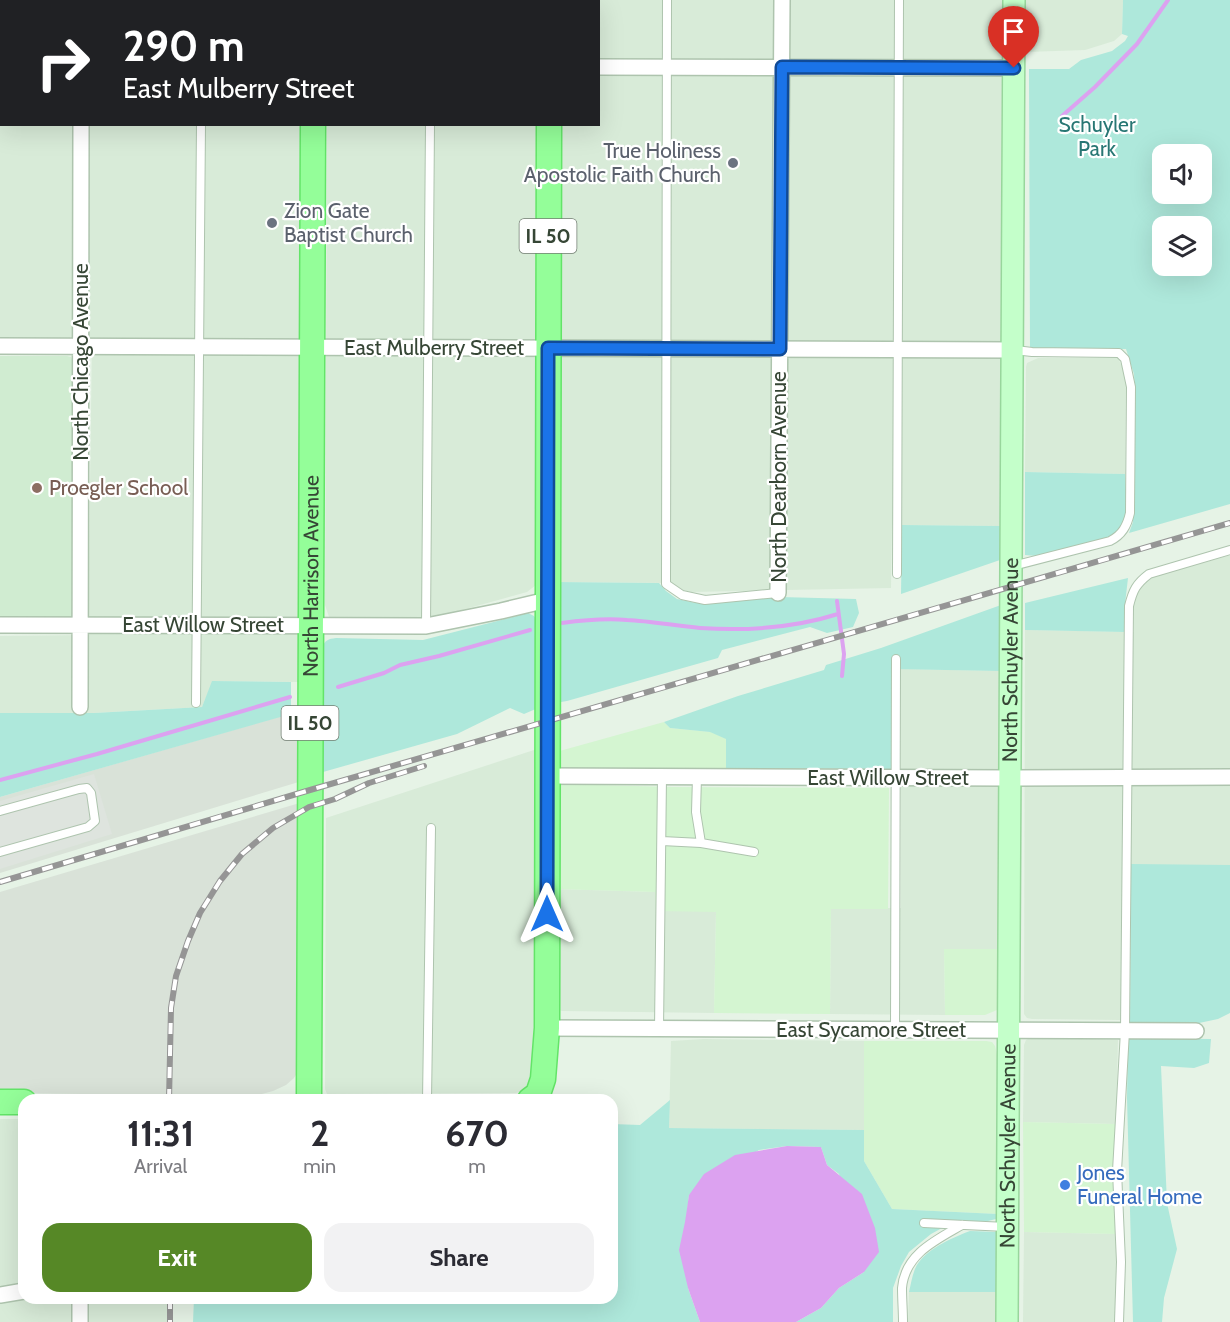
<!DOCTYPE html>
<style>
:root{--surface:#fff;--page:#f2f2f3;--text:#2b2b33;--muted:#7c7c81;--accent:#568826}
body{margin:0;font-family:Cabin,sans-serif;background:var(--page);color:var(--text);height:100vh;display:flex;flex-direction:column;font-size:22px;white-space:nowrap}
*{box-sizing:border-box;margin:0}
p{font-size:20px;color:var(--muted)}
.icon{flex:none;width:33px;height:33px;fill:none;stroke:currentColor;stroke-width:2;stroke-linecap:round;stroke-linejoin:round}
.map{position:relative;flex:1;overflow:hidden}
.drawer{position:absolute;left:18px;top:1094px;width:600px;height:210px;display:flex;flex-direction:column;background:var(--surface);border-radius:18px;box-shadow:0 6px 24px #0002}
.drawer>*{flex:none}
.banner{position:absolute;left:0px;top:0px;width:600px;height:126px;box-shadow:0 6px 24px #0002;background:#202124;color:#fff;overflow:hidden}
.controls{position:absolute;left:1152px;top:144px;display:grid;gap:12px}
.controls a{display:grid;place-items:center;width:60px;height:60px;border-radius:12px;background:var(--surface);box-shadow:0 6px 24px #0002;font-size:30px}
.pin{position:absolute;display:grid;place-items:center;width:51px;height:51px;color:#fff;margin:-62px -26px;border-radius:50% 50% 50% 0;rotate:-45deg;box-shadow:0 0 6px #0007}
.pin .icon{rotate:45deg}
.me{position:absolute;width:66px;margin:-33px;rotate:0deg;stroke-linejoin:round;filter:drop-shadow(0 0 4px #0008)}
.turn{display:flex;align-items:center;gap:21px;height:126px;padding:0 24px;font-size:27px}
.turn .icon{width:78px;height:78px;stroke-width:2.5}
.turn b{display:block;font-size:42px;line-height:51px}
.eta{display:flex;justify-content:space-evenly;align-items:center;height:102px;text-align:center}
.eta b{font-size:36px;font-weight:700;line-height:42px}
.button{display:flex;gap:12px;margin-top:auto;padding:12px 24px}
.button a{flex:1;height:69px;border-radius:18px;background:var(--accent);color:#fff;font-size:24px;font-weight:700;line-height:69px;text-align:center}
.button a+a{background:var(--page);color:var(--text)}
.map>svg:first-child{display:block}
.residential{fill:#d8ebd8}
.commercial{fill:#d4f5d1}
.industrial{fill:#d9e2d8}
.education{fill:#d0ecd1}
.green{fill:#aee8db;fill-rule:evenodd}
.parking{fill:#dee4de}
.water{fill:#dca2f0}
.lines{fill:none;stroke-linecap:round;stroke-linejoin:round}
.stream{stroke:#dca2f0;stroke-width:4}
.lane-casing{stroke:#aec4ae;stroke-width:10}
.street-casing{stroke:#aec4ae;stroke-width:18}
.secondary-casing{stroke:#98d69c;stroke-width:24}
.primary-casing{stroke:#63e468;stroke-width:27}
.lane{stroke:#fff;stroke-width:8}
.street{stroke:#fff;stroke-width:15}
.secondary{stroke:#c4ffca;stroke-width:21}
.primary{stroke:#94fe99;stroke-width:24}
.rail-casing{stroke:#959595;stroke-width:6}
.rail{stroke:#fff;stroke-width:4;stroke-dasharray:11;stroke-linecap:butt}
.route-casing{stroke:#114b97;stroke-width:15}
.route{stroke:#1a73e8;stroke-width:10}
.worship-dot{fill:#6b7280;stroke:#fff;stroke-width:2}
.education-dot{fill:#8d6e63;stroke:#fff;stroke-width:2}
.shop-dot{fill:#3f7fe0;stroke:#fff;stroke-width:2}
.labels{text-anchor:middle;stroke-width:4.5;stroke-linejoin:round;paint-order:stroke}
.shield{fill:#fff;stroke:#727e72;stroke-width:1.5}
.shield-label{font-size:20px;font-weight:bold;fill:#364635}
.park-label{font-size:21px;fill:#287774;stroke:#fff}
.worship-label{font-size:21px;fill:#5b616d;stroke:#fff;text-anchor:end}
.street-label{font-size:21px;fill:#364635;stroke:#fff}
.education-label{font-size:21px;fill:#785e54;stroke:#fff;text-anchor:start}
.shop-label{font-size:21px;fill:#366cbe;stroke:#fff;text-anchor:start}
</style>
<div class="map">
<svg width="1230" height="1322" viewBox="0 0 1230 1322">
<rect width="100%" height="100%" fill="#e6f3e6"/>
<path class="residential" d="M327,0h210v2h-210z
M562,0h440l-2,526 -108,-1 -1,63 -200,4 -8,-2 -10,-7 -118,-1 6,-457 37,-1v-122h-36z
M1026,0h97l-1,34 -8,7 -29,9 -59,2z
M0,75h2v49l301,1 -3,557 -87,-1 -11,26 -109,6h-93v-77l88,-1 4,-297 -92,-1z
M327,125h210l1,452 -2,8 -9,7 -98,27 -95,1 -5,-3 -4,-12z
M1038,358h80l7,15 1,12 -1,89 -100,-2 1,-105 1,-4z
M1227,556h3v309h-108l-1,155 -89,-1 -5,-1 -3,-4 1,-384 109,2v-30l4,-11 12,-13z
M901,669l99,2v278l-56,1 1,65 -115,-1 1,-106h70z
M537,749l-4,322 -4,15 -5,4 -8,3 -189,1 -2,-5 1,-271z
M555,889l100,3 61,20 -2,101 -152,-2 -5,-2z
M1031,1037l87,3 -2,84 -93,-2 1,-77 2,-5z
M704,1039l160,2v89l-195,-2 2,-87z
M0,1119h24v179h144v24h-168z
M1024,1232l92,2 2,26 -3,62h-92z
M909,1292h90v30h-91z"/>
<path class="commercial" d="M664,722l6,6 41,4 16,7 -1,29 -165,1 -3,-3 -2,-14z
M560,784l113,3 216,1 -1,121h-57l-1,105 -116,-1 2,-101 -60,-1 -1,-19 -100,-3 2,-102z
M944,949h56v57l-3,4 -12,5h-40z
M864,1041h122l6,1 3,4 3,13v155l-106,-5 -28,-48z
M1023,1122l93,2 -3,48 3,62 -92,-2z"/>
<path class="industrial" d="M303,710l-1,71 -302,92v-76z
M303,802l-2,265 -7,11 -8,7 -13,6 -15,4 -14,1 -244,-3v-201z"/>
<path class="education" d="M0,356h67l4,1 2,4 1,254 -4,5 -70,-1z"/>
<path class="green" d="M1123,0h107v504l-101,29 4,-11 2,-131 -1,-17 -8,-25h-96l-1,-280h40l12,-9 31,-9 13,-10 3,-5 -6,-2zM1162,154h40v40h-40zM1162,226h40v40h-40z
M1025,472l100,2c1,25 8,51 -18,65l-70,17 -12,-1z
M902,525l98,1v34l-99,34z
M1128,578l-3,26v28l-100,-2v-27z
M555,582l104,1 7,8 11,8 19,4 84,-6 76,2 3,14 -6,14 -26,6 -17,-6 -88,23 -4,8 -151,43 -12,2z
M1001,605l-1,66 -109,-2v100l-165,-1v-29l-16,-7 -40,-4 -6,-6 74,-26 86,-26 2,-5 55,-17z
M528,613l6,3 3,5 1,87 -14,6 -14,-6 -53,26 -134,38 -1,-124c3,-8 6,-9 14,-10l87,2z
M212,681l79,1v32l-291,83v-84h94l108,-6z
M1131,864l99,1v148l-12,6 -19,4 -69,-1z
M1128,1038l83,1 -2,24 -15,5 -33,-2 6,137 10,46 -13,49 -2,24h-29l-6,-224z
M670,1100l-1,28 195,2v31l28,48 106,5 -2,5 -16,4 -25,-2 -24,13 -22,18 -8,14 -8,22v34h-97l25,-14 18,-20 25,-16 -25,-98 -12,-9 -6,-18 -34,-1 -28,4 -70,45 -3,27 2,66 12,34h-507l1,-24h418v-174l28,1z
M970,1231l28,1 1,60h-90c2,-8 3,-16 6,-23 8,-19 37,-31 55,-38z"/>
<path class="parking" d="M94,774l18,60 -112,35v-68z"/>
<path class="water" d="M787,1146l34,1 6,18 35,29 13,34 4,24 -15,20 -25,16 -18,20 -25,14h-96l-12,-34 -9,-38 6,-28 4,-27 15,-21 31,-19z"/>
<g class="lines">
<path class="stream" d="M1062,116l33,-29 42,-43 31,-44
M837,601l7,53 -2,22
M562,623c22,-3 43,-5 65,-3 24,1 49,6 73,8 46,3 94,0 138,-14
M338,687l46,-14 16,-8 39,-9 91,-26
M0,780l97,-26 193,-57"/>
<g class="lane-casing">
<path id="lane" d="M667,0l-1,584 16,11 23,5 73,-7
M431,2v-2
M1013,566l97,-25c12,-6 17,-15 20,-28l1,-126 -6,-28 -6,-6 -87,-1 -17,-2
M897,574l2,-574
M426,626l4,-502
M196,703l5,-579
M697,777l-1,35 5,31 53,9
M0,811l79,-22 8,-1 4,5 4,28 -7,6 -88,25
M662,841l39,2
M659,1029l3,-252
M895,1030l1,-371
M427,1100l4,-272
M924,1223l82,4
M903,1322c0,-11 -1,-23 -1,-34 3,-34 34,-48 60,-63
M1119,1322l2,-60 -4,-91 8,-140 4,-425c4,-16 7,-22 20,-32l81,-24"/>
</g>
<g class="street-casing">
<path id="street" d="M0,65h2
M598,67l416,1
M0,346l1013,4
M778,593l4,-593
M0,625l426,1 75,-15 46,-11
M80,707l1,-583
M547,776l463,2 220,-1
M547,1028l649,3
M0,1295l24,-4
M80,1298v24"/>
</g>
<g class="secondary-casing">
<g id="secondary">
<path id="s1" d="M1007,1322l7,-1322"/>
</g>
</g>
<g class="primary-casing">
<g id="primary">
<path d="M312,2v-2"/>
<path d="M549,2v-2"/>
<path id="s2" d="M309,1100l4,-976"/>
<path d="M530,1100l8,-6 5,-15 4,-51 2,-904"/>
<path d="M0,1102h24"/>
</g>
</g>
<use href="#lane" class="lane"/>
<use href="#street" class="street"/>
<use href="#secondary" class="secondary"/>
<use href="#primary" class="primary"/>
<g class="rail-casing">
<path id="rail" d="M0,882l310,-92 920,-267
M169,1100l2,-92 5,-32 12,-35 12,-28 20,-32 22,-27 31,-26 36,-21 26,-8 34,-16 55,-17
M170,1298v24"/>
</g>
<use href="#rail" class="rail"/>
</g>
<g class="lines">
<g class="route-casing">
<path id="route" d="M547,914l1,-566 232,1 2,-282 232,1"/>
</g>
<use href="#route" class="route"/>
</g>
<g class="worship-dot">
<circle cx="733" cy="163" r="6"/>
<circle cx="272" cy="223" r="6"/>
</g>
<circle class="education-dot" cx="37" cy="488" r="6"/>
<circle class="shop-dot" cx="1065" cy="1185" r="6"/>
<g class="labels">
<g class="shield">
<rect x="519.5" y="219" width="57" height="34" rx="4.5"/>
<rect x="281.5" y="706" width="57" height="34" rx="4.5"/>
</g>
<g class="shield-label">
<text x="548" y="243">IL 50</text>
<text x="310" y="730">IL 50</text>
</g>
<g class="park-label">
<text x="1097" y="132">Schuyler<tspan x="1097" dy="24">Park</tspan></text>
</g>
<g class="worship-label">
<text x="721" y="158">True Holiness<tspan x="721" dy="24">Apostolic Faith Church</tspan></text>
<text x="284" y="218" text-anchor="start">Zion Gate<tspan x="284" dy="24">Baptist Church</tspan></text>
</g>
<g class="street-label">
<text x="434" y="355">East Mulberry Street</text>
<text transform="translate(81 362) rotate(-90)" y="7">North Chicago Avenue</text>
<text transform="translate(779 477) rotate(-90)" y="7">North Dearborn Avenue</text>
<text dy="7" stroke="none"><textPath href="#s2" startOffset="524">North Harrison Avenue</textPath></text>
<text x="203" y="632">East Willow Street</text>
<text dy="7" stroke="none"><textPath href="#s1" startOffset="662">North Schuyler Avenue</textPath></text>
<text x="888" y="785">East Willow Street</text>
<text x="871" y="1037">East Sycamore Street</text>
<text dy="7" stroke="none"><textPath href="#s1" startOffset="176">North Schuyler Avenue</textPath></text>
</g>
<g class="education-label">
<text x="49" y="495">Proegler School</text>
</g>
<g class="shop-label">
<text x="1077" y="1180">Jones<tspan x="1077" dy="24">Funeral Home</tspan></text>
</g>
</g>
</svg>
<div class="controls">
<a><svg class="icon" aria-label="sound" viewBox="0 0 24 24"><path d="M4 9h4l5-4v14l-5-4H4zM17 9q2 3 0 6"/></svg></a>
<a><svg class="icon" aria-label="layers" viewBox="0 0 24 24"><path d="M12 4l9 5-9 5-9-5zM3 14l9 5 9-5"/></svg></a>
</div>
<div class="pin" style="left:1014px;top:68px;background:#d93025"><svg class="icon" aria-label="arrive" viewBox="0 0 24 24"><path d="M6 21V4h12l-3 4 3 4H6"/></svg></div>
<svg class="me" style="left:547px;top:914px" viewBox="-20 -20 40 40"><path d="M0-17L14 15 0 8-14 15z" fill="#1a73e8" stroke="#fff" stroke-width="4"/></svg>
<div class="banner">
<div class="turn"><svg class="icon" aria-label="right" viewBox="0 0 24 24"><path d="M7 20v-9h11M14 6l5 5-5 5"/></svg><div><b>290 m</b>East Mulberry Street</div></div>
</div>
<section class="drawer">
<div class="eta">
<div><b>11:31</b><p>Arrival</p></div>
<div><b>2</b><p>min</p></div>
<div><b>670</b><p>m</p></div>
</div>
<div class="button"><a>Exit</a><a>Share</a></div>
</section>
</div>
